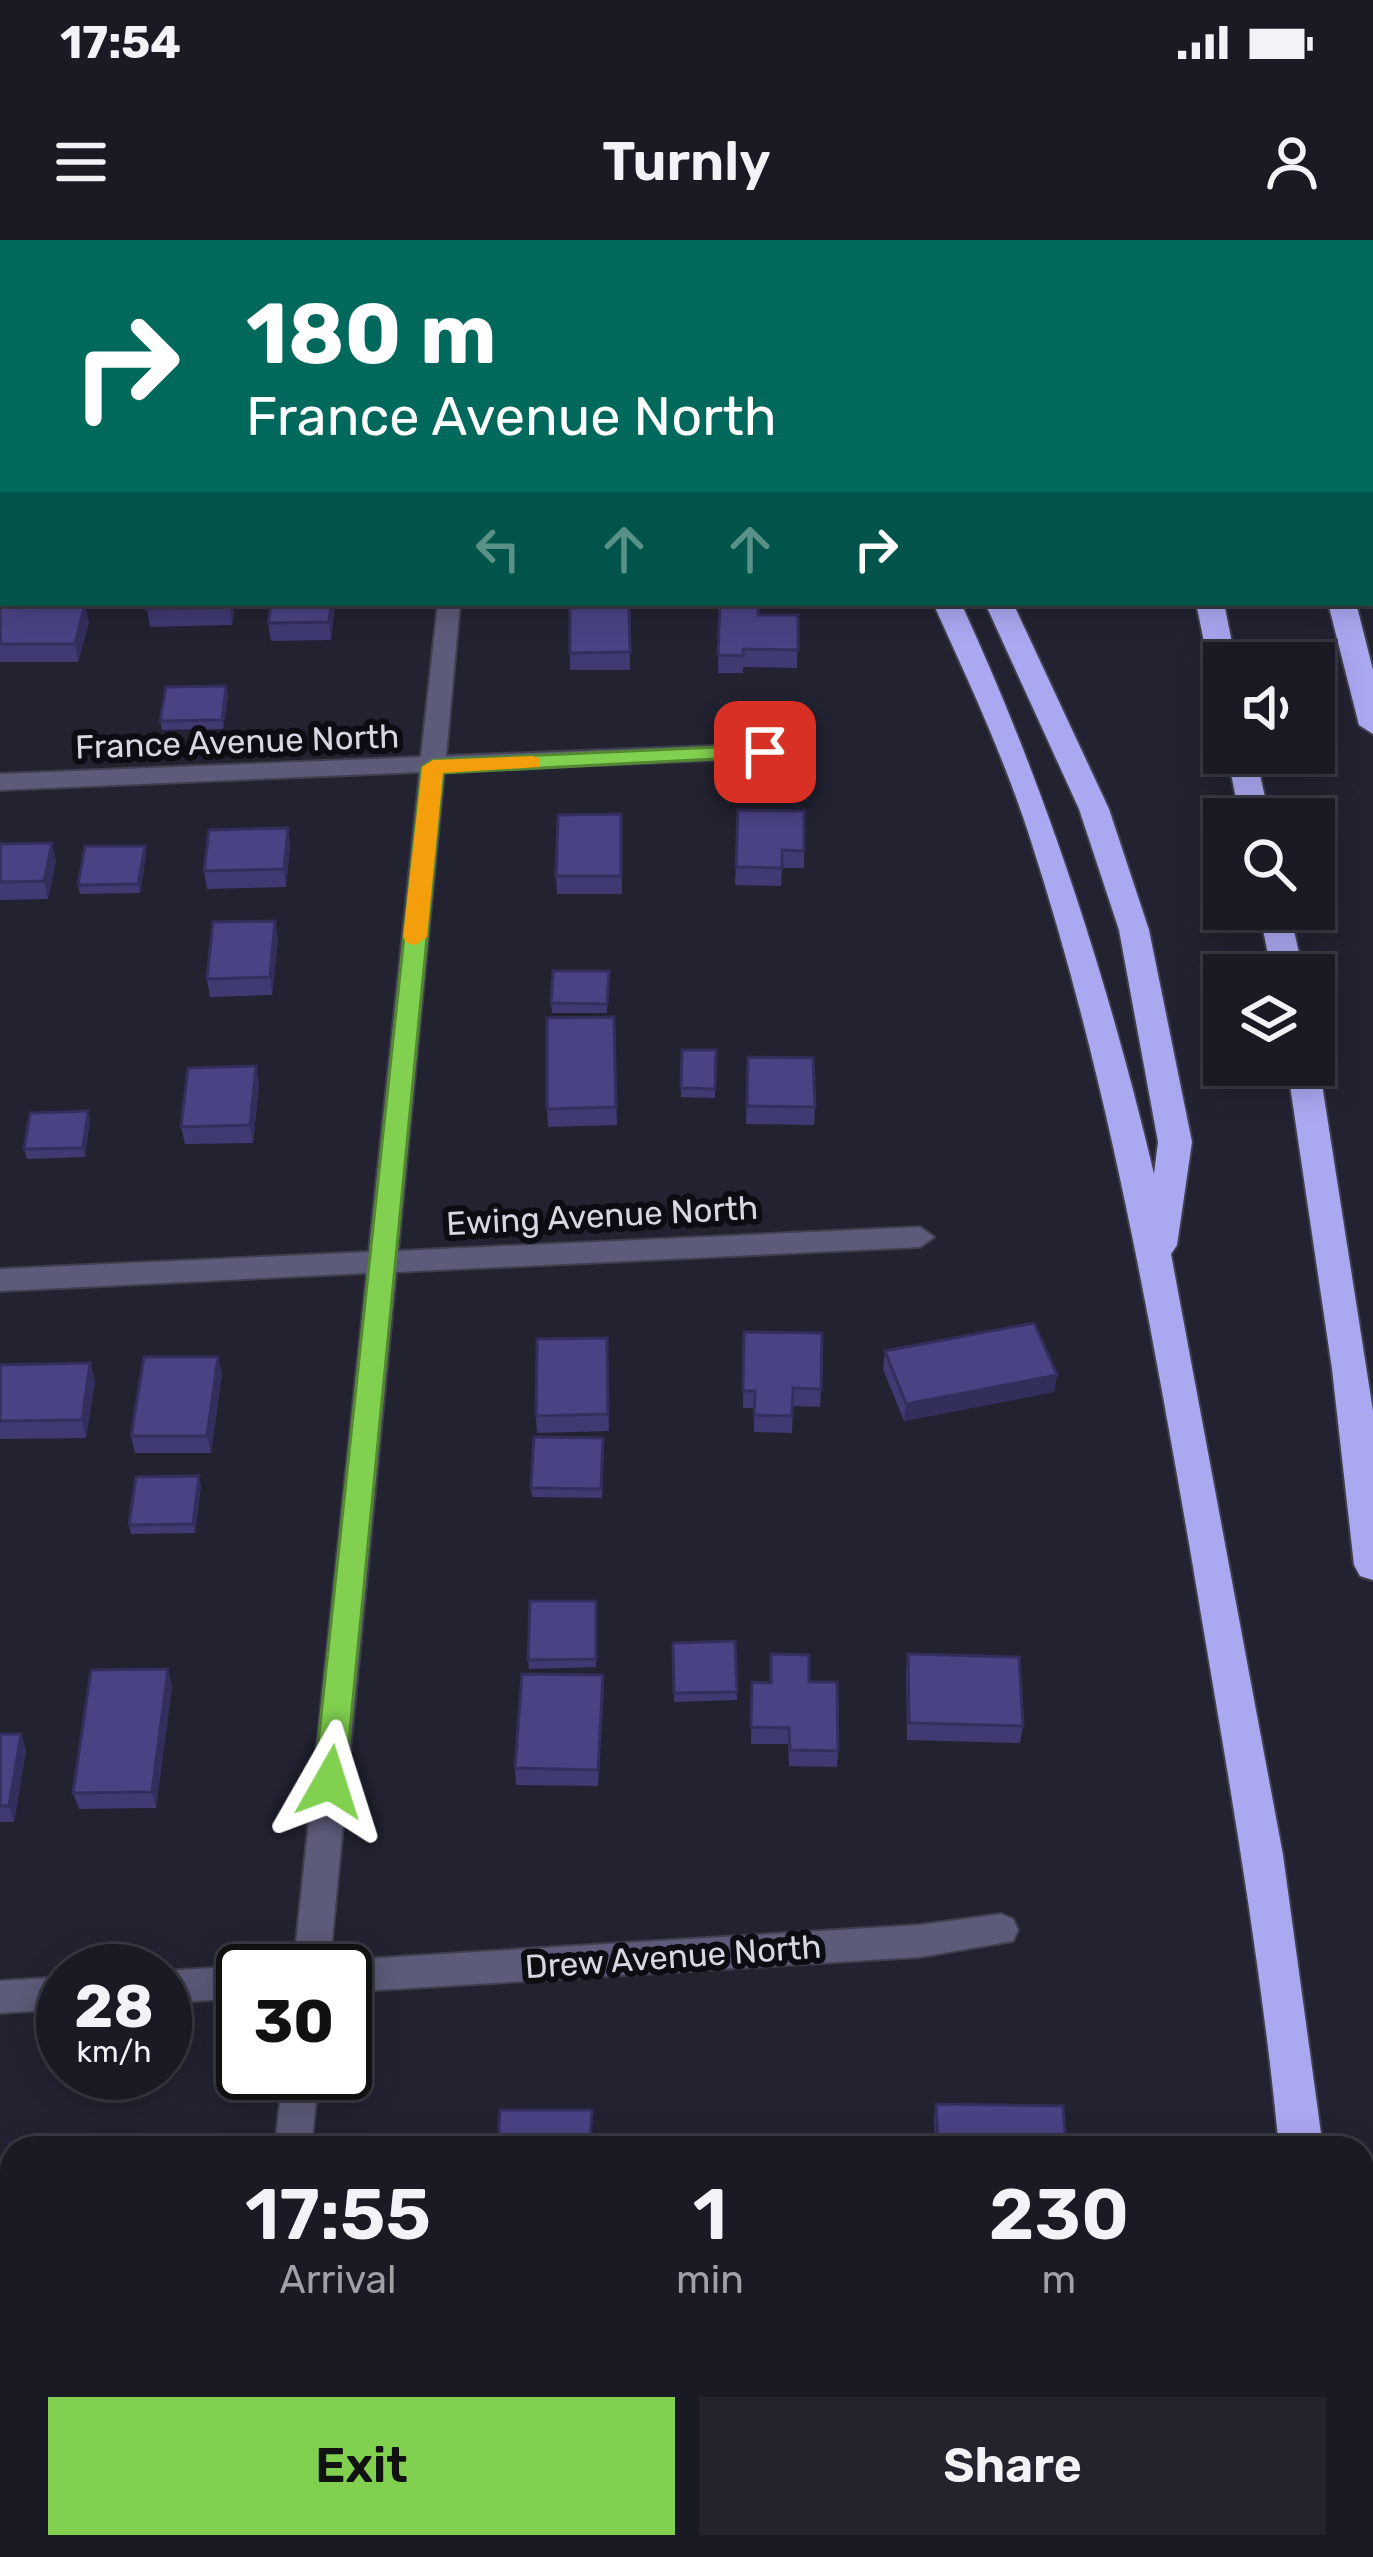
<!DOCTYPE html>
<style>
:root{--surface:#1a1a25;--page:#23232d;--text:#f1f3f6;--muted:#9fa1a7;--line:#383842;--accent:#81d050}
body{margin:0;font-family:Rubik,sans-serif;background:var(--page);color:var(--text);height:100vh;display:flex;flex-direction:column;font-size:45px;white-space:nowrap}
*{box-sizing:border-box;margin:0}
p{font-size:39px;color:var(--muted)}
.icon{flex:none;width:66px;height:66px;fill:none;stroke:currentColor;stroke-width:2;stroke-linecap:round;stroke-linejoin:round}
.map{position:relative;flex:1;overflow:hidden}
.sheet{position:absolute;left:0px;top:1896px;width:1374px;height:423px;display:flex;flex-direction:column;background:var(--surface);border-radius:36px 36px 0 0;box-shadow:0 6px 30px #0003,0 0 0 3px var(--line)}
.sheet>*{flex:none}
.top-card{position:absolute;left:0px;top:0px;width:1374px;height:366px;box-shadow:0 6px 30px #0003,0 0 0 3px var(--line);background:#00695c;color:#fff;overflow:hidden}
.tools{position:absolute;left:1203px;top:402px;display:grid;gap:24px}
.tools a{display:grid;place-items:center;width:132px;height:132px;border-radius:0px;background:var(--surface);box-shadow:0 6px 30px #0003,0 0 0 3px var(--line);font-size:60px}
.speed{position:absolute;left:36px;top:1704px;display:flex;gap:24px;font-size:60px;font-weight:700;text-align:center}
.speed>*{display:grid;place-content:center;width:156px;height:156px;border-radius:50%;background:var(--surface);box-shadow:0 6px 30px #0003,0 0 0 3px var(--line);line-height:1}
.speed small{font-size:30px;font-weight:400}
.speed .limit{border:6px solid #111;border-radius:18px;background:#fff;color:#111}
.pin{position:absolute;display:grid;place-items:center;width:102px;height:102px;color:#fff;margin:-51px;border-radius:24px;box-shadow:0 6px 18px #0006}
.me{position:absolute;width:132px;margin:-66px;rotate:6deg;stroke-linejoin:round;filter:drop-shadow(0 0 9px #0008)}
.turn{display:flex;align-items:center;gap:42px;height:252px;padding:0 48px;font-size:54px}
.turn .icon{width:156px;height:156px;stroke-width:2.5}
.turn b{display:block;font-size:84px;line-height:102px}
.lanes{display:flex;align-items:center;height:114px;padding:0 48px;background:#0003;justify-content:center;gap:60px;direction:ltr}
.lanes .off{opacity:.35}
.eta{display:flex;justify-content:space-evenly;align-items:center;height:204px;text-align:center}
.eta b{font-size:72px;font-weight:600;line-height:84px}
.action{display:flex;gap:24px;margin-top:auto;padding:24px 48px}
.action a{flex:1;height:138px;border-radius:0px;background:var(--accent);color:#111;font-size:48px;font-weight:600;line-height:138px;text-align:center}
.action a+a{background:var(--page);color:var(--text)}
.status{display:flex;justify-content:space-between;align-items:center;height:84px;padding:0 60px;background:var(--surface);direction:ltr}
.status svg{height:33px;fill:currentColor}
header{display:flex;justify-content:space-between;align-items:center;height:156px;padding:0 48px;background:var(--surface);font-size:54px;font-weight:600}
.map>svg:first-child{display:block}
.lines{fill:none;stroke-linecap:round;stroke-linejoin:round}
.minor-casing{stroke:#3f3f4d;stroke-width:4}
.secondary-casing{stroke:#3f3f4d;stroke-width:4}
.motorway-casing{stroke:#3f3f4d;stroke-width:4}
.minor{fill:#5c5b79;fill-rule:evenodd}
.secondary{fill:#7c7aaa;fill-rule:evenodd}
.motorway{fill:#aba8f2;fill-rule:evenodd}
.wall{fill:#3f3a72}
.shaded-wall{fill:#332f5c}
.building{fill:#494384;stroke:#332f5c;stroke-width:3}
.route{fill:#81d050;stroke:#548734;stroke-width:3}
.slow{fill:#f59e0b}
.labels{text-anchor:middle;stroke-width:12;stroke-linejoin:round;paint-order:stroke}
.street-label{font-size:33px;fill:#d7d7e1;stroke:#0c0c13}
</style>
<div class="status"><b>17:54</b><svg viewBox="0 0 49 12"><path d="M0 12V9h3v3zM5 12V6h3v6zM10 12V3h3v9zM15 12V0h3v12zM26 1h20v11H26zM47 4h2v5h-2z"/></svg></div>
<header><svg class="icon" aria-label="menu" viewBox="0 0 24 24"><path d="M4 6h16M4 12h16M4 18h16"/></svg>Turnly<svg class="icon" aria-label="person" viewBox="0 0 24 24"><circle cx="12" cy="8" r="4"/><path d="M4 21q1-7 8-7t8 7"/></svg></header>
<div class="map">
<svg width="1373" height="2317" viewBox="0 0 1373 2317">
<rect width="100%" height="100%" fill="#222231"/>
<g class="lines">
<g class="minor-casing">
<path id="minor" d="M438,363h22l-14,153 319,-12 12,7 -12,7 -321,13 -46,480 522,-24 14,10 -14,10 -524,25 -67,699h-36l74,-698 -367,18v-22l369,-17 51,-480 -420,18v-16l421,-17z
M1001,1674l12,5 5,11 -5,11 -93,16 -575,35v-21h-15l15,-11 575,-35z
M243,1726l13,5h-13v27l-78,5v-32z
M63,1737v32l-63,4v-32z
M283,1833h36l-8,75h-36z
M233,2307h40l-1,10h-40z"/>
</g>
<g class="secondary-casing">
<path id="secondary" d="M830,0h26l-28,3z
M1018,0h26l-28,3z
M0,264h3v14h-3z
M3,325v14l-3,1v-14z"/>
</g>
<g class="motorway-casing">
<path id="motorway" d="M696,0h24l-26,3z
M771,0h24l1,3h-24z
M1122,0h24v3h-24z
M1236,0h24l1,3h-24z
M933,363h28c85,185 146,373 193,571l4,-32 -39,-212 -40,-121 -94,-206h28l96,206 40,121 43,212 -15,103 -6,9 112,601 40,293h-44c-19,-199 -55,-396 -88,-593 -42,-242 -85,-483 -161,-717 -26,-81 -62,-158 -97,-235z
M1196,363h28l12,60h-12v16l-14,-8z
M1328,363h28l17,67v64l-14,-9z
M1227,513h28l15,66h-30z
M1259,669h30l15,66h-32z
M1314,817l5,8 54,346v169l-13,-4 -6,-11 -22,-196 -45,-304h27z
M1314,2307l48,-1v11h-48z"/>
</g>
<use href="#minor" class="minor"/>
<use href="#secondary" class="secondary"/>
<use href="#motorway" class="motorway"/>
</g>
<path class="wall" d="M0,363l89,19 -11,40h-78z
M235,363l-3,22 -82,2 -3,-18z
M271,363h64l-4,37 -60,1 -3,-18z
M570,363h59l1,67h-60z
M720,363l38,12h40l-1,53 -54,-1v6h-25z
M228,455l-5,34 -61,1 -2,-9z
M738,570l66,1v57h-22l-1,18 -46,-1z
M621,574l1,80h-65l-1,-18z
M288,588l2,18 -4,41 -79,2 -3,-18z
M0,604l56,17 -8,38 -48,1z
M145,606l1,9 -6,38 -60,1 -2,-9z
M278,699l-6,56 -62,2 -3,-18z
M609,731l-2,42h-55l-1,-10z
M614,777l3,108 -69,2 -1,-18z
M682,810h34l-1,48 -34,-1z
M748,817l67,50 -1,18 -68,-1z
M259,844l-6,59 -68,1 -4,-17z
M90,880l-5,37 -58,2 -3,-10z
M744,1092l77,57 -1,18 -27,-1 -1,27 -38,-1v-24h-11z
M607,1098l2,93 -72,2 -1,-17z
M885,1111l172,24 -3,17 -150,29 -21,-52z
M218,1117l4,17 -11,79h-76l-4,-17z
M90,1123l5,18 -9,57 -86,1v-74z
M604,1207l-2,51 -70,-1 -1,-9z
M201,1245l-6,48 -64,1 -2,-9z
M596,1361v66l-67,2 -1,-9z
M735,1401l2,59 -63,2 -1,-59z
M908,1414l115,72 -3,17 -113,-3 -1,-70z
M603,1435l-5,111 -82,-1 -1,-17z
M752,1442h57l29,69 -1,16 -48,-1 -1,-22h-37z
M172,1446l-16,122 -77,1 -6,-16z
M0,1494h21l5,17 -12,71h-14z
M936,1864l130,44h-131l-1,-30z
M103,1901l3,7h-94v131h-12v-64l10,-72z"/>
<path class="shaded-wall" d="M230,363h5l-3,22 -2,-18z
M331,363h4l-4,37 -2,-18z
M85,364l4,18 -11,40 -3,-18z
M226,446l2,9 -5,34 -1,-9z
M288,588l2,18 -4,41 -2,-18z
M52,603l4,18 -8,38 -4,-18z
M145,606l1,9 -6,38 -2,-9z
M275,681l3,18 -6,56 -2,-18z
M256,826l3,18 -6,59 -3,-18z
M88,871l2,9 -5,37 -2,-9z
M218,1117l4,17 -11,79 -4,-17z
M90,1123l5,18 -9,57 -4,-18z
M1057,1135l-3,17 -150,29 2,-17z
M199,1236l2,9 -6,48 -2,-9z
M168,1429l4,17 -16,122 -4,-16z
M603,1435l1,17 -6,94v-16z
M21,1494l5,17 -12,71 -5,-16z"/>
<path class="building" d="M0,363l85,1 -10,40h-75z
M148,363h82v4l-83,2z
M271,363h60l-2,19 -61,1z
M570,363h59l1,49 -60,1z
M720,363h38v12h40v35l-55,-1v7l-25,-1z
M226,446l-4,34 -62,1 6,-34z
M738,570l66,1v40l-22,-1v18l-46,-1z
M621,574v62h-65l2,-61z
M288,588l-4,41 -80,2 5,-41z
M52,603l-8,38 -44,1v-38z
M85,606h60l-7,38 -60,1z
M275,681l-5,56 -63,2 6,-57z
M553,731h56l-2,33 -56,-1z
M614,777l2,90 -69,2v-91z
M682,810h34l-1,39 -34,-1z
M748,817l65,1 2,49 -68,-1z
M256,826l-6,59 -69,2 7,-59z
M88,871l-5,37 -59,1 6,-36z
M1034,1083l23,52 -151,29 -21,-53z
M744,1092l78,1 -1,56 -28,-1 -1,28 -38,-1 1,-24h-12z
M607,1098l1,76 -72,2 1,-77z
M144,1117h74l-11,79h-76z
M90,1123l-8,57 -82,1v-56z
M534,1197l69,1 -2,51 -70,-1z
M199,1236l-6,48 -64,1 7,-48z
M530,1361h66v58l-68,1z
M735,1401l2,51 -63,1 -1,-50z
M771,1414l38,1v27h28l1,69 -48,-1 -1,-22 -38,-1 1,-45 19,1z
M908,1414l111,3 4,69 -114,-3z
M168,1429l-16,123 -79,1 18,-123z
M522,1434l81,1 -5,95 -83,-2z
M0,1494h21l-12,72h-9z
M936,1864l127,2 3,42h-128z
M500,1870h92l-2,38h-92z
M103,1901l-1,7h-90v117h-12v-50l10,-72z"/>
<path class="route" d="M765,505l7,2v9l-329,17 -98,1009 -5,9 -10,4 -11,-4 -5,-9 108,-1015 11,-7z"/>
<path class="slow" d="M532,516l8,2v9l-97,6 -16,164 -12,8 -8,-2 -4,-6 19,-170 11,-7z"/>
<g class="labels">
<g class="street-label">
<text transform="translate(237 501) rotate(-2)" y="12">France Avenue North</text>
<text transform="translate(602 975) rotate(-3)" y="12">Ewing Avenue North</text>
<text transform="translate(673 1716) rotate(-4)" y="12">Drew Avenue North</text>
</g>
</g>
</svg>
<div class="tools">
<a><svg class="icon" aria-label="sound" viewBox="0 0 24 24"><path d="M4 9h4l5-4v14l-5-4H4zM17 9q2 3 0 6"/></svg></a>
<a><svg class="icon" aria-label="search" viewBox="0 0 24 24"><circle cx="10" cy="10" r="6"/><path d="M15 15l6 6"/></svg></a>
<a><svg class="icon" aria-label="layers" viewBox="0 0 24 24"><path d="M12 4l9 5-9 5-9-5zM3 14l9 5 9-5"/></svg></a>
</div>
<div class="speed"><div>28<small>km/h</small></div><div class="limit">30</div></div>
<div class="pin" style="left:765px;top:512px;background:#d93025"><svg class="icon" aria-label="arrive" viewBox="0 0 24 24"><path d="M6 21V4h12l-3 4 3 4H6"/></svg></div>
<svg class="me" style="left:330px;top:1542px" viewBox="-20 -20 40 40"><path d="M0-17L14 15 0 8-14 15z" fill="#81d050" stroke="#fff" stroke-width="4"/></svg>
<div class="top-card">
<div class="turn"><svg class="icon" aria-label="right" viewBox="0 0 24 24"><path d="M7 20v-9h11M14 6l5 5-5 5"/></svg><div><b>180 m</b>France Avenue North</div></div>
<div class="lanes"><svg class="icon off" aria-label="left" viewBox="0 0 24 24"><path d="M17 20v-9H6M10 6l-5 5 5 5"/></svg><svg class="icon off" aria-label="ahead" viewBox="0 0 24 24"><path d="M12 20V5M6 11l6-6 6 6"/></svg><svg class="icon off" aria-label="ahead" viewBox="0 0 24 24"><path d="M12 20V5M6 11l6-6 6 6"/></svg><svg class="icon" aria-label="right" viewBox="0 0 24 24"><path d="M7 20v-9h11M14 6l5 5-5 5"/></svg></div>
</div>
<section class="sheet">
<div class="eta">
<div><b>17:55</b><p>Arrival</p></div>
<div><b>1</b><p>min</p></div>
<div><b>230</b><p>m</p></div>
</div>
<div class="action"><a>Exit</a><a>Share</a></div>
</section>
</div>
